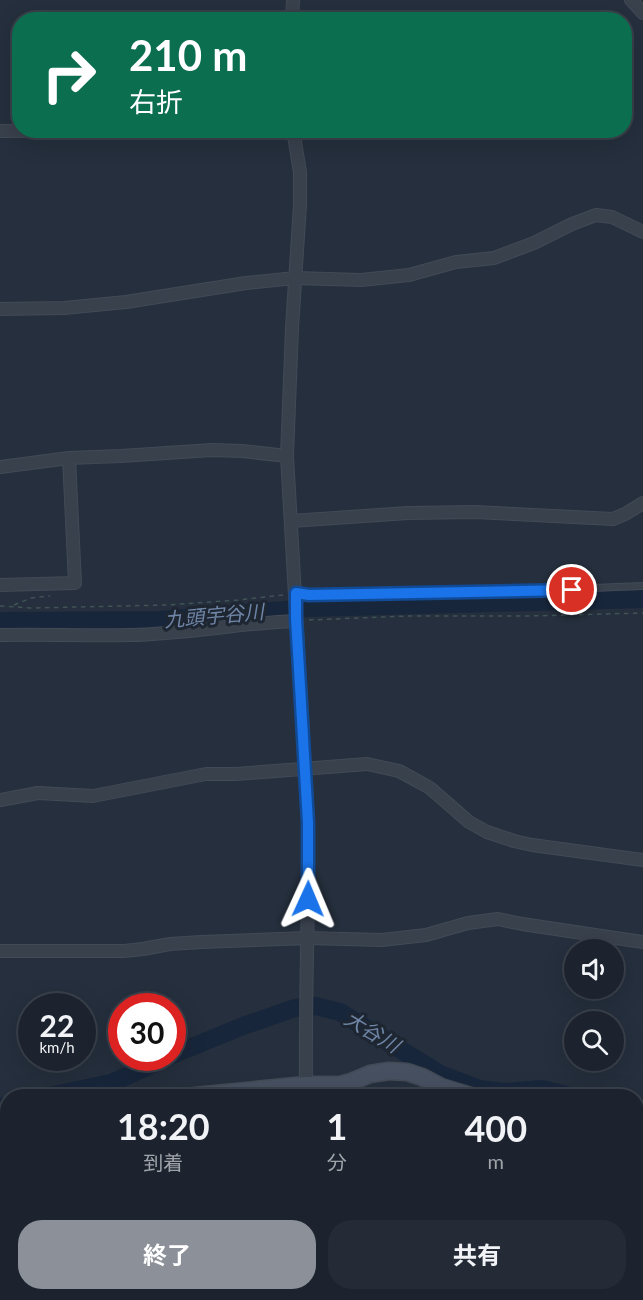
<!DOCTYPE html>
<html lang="ja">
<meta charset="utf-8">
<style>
:root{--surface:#1c232e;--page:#252b36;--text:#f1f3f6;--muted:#a0a4aa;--line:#3a404a;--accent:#8c9099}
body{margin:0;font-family:Lato,"Noto Sans JP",sans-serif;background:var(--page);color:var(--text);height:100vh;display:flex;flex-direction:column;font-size:22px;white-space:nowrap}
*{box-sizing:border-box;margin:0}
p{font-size:20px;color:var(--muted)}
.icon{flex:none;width:33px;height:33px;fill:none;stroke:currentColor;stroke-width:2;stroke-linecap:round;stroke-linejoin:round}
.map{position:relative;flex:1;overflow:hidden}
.sheet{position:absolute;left:0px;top:1089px;width:644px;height:212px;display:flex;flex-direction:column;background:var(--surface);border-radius:24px 24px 0 0;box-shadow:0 6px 24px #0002,0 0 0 2px var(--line)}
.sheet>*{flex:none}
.guide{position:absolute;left:12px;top:12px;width:620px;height:126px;border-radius:24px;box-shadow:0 6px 24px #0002,0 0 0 2px var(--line);background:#0b6e4f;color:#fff;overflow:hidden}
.controls{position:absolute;left:564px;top:939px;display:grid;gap:12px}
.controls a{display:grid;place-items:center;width:60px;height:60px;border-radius:50%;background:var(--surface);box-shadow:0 6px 24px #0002,0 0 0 2px var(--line);font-size:30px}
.speed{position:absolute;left:18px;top:993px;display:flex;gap:12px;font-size:30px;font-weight:700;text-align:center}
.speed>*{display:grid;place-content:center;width:78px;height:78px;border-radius:50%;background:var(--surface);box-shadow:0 6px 24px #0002,0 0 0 2px var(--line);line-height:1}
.speed small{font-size:15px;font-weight:400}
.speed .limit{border:9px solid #d22;background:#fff;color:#111}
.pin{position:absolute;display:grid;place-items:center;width:51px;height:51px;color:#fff;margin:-26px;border:3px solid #fff;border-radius:50%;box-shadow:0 2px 6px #0007}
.me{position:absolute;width:66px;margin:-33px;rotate:1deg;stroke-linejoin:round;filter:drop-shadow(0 0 4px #0008)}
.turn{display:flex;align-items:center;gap:21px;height:126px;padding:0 18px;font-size:27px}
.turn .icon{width:78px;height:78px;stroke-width:2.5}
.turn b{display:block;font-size:42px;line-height:51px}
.eta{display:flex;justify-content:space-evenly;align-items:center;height:102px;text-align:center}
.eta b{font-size:36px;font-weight:700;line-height:42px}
.button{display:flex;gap:12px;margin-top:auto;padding:12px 18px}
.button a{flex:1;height:69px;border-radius:24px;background:var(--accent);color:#fff;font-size:24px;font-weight:700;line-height:69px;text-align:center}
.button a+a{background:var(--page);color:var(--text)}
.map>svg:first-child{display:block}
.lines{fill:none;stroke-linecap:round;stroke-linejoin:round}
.river{stroke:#18263b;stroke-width:18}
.lane-casing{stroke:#424a56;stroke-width:8}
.street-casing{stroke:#424a56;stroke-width:14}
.secondary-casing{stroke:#424a56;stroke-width:19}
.path{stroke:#405456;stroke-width:1.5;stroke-dasharray:4.5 4.5;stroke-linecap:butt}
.lane{stroke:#39414d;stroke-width:6}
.street{stroke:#39414d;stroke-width:12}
.secondary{stroke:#475060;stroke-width:16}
.route-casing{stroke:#114b97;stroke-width:15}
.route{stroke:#1a73e8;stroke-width:10}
.labels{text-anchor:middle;stroke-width:6;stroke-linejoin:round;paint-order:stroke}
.water-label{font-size:20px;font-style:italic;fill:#6f85a6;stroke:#1e2632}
</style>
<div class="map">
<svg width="643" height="1300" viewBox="0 0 643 1300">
<rect width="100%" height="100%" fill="#252f3d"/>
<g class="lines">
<path class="river" d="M0,621l161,-1 148,-12 334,-9
M172,1055l71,-29 52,-18 21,-2 24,6 100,62 39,15 25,3 38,-3 28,7
M49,1096l62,-13 56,-25
M0,1107l8,-2
M636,1129l7,5"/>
<g class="lane-casing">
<path id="lane" d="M296,593l13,2c111,-3 223,-4 334,-9"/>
</g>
<g class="street-casing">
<path id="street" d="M631,0l12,13
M292,20l1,-20
M293,130l7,42v33l-8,123 -5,128 21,367c1,87 -3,174 -2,262
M0,131l168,-1
M0,309l64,-1 62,-6 120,-19 49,-5 66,2 48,-5 47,-13 38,-4 40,-15 38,-19 24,-9 16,2 31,15
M0,467l69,-9 52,-2 91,-6 30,1 45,5
M291,521l117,-8 67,-1 138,7 12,-5 18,-11
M0,585l75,-2 -6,-125
M0,635c43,-1 87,1 130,0 55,-1 110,-12 166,-14
M0,800l38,-7 55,3 113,-22h30l131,-10 32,7 13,7 18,10 39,34 18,10 27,9 18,4 111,15
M0,951h124l19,-2 27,-5 31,-2 106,-4 75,2 44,-5 42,-12 30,-4 24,5 121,18
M0,1284l8,-1
M498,1293l12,7
M285,1300l1,-7
M519,1300l1,-7"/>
</g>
<g class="secondary-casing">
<path id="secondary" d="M195,1096l111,-11h34l11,-3 19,-8 19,-3 18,1 15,5 19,10 30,9
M0,1122h8
M636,1142l7,5"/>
</g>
<path class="path" d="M14,605l17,-7 19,-2
M0,606l32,2 135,-3 71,-5 45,-5
M309,620l99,-4h121l114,-3
M636,1223l7,7"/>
<use href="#lane" class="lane"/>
<use href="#street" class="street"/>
<use href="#secondary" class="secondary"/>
</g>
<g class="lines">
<g class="route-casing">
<path id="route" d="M308,899v-76l-12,-205v-25l13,2 263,-5"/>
</g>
<use href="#route" class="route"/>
</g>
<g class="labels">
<g class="water-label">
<text transform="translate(214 616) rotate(-5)" y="7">九頭宇谷川</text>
<text transform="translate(372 1032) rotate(31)" y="7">大谷川</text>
</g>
</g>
</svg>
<div class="controls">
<a><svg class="icon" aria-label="sound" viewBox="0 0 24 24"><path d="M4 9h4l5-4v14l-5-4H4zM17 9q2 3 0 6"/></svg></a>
<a><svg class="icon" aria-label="search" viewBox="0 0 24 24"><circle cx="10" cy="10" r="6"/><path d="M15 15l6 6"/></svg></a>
</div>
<div class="speed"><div>22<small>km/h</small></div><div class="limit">30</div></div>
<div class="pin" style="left:572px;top:590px;background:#d93025"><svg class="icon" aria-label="arrive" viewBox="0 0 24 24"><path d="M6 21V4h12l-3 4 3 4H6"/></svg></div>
<svg class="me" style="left:308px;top:899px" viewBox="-20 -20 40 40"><path d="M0-17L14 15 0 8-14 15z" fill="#1a73e8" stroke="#fff" stroke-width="4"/></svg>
<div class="guide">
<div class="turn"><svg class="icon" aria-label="right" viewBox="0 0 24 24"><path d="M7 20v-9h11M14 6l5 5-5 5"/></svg><div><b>210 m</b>右折</div></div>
</div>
<section class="sheet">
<div class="eta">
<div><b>18:20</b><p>到着</p></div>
<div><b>1</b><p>分</p></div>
<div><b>400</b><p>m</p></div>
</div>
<div class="button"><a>終了</a><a>共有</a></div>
</section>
</div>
